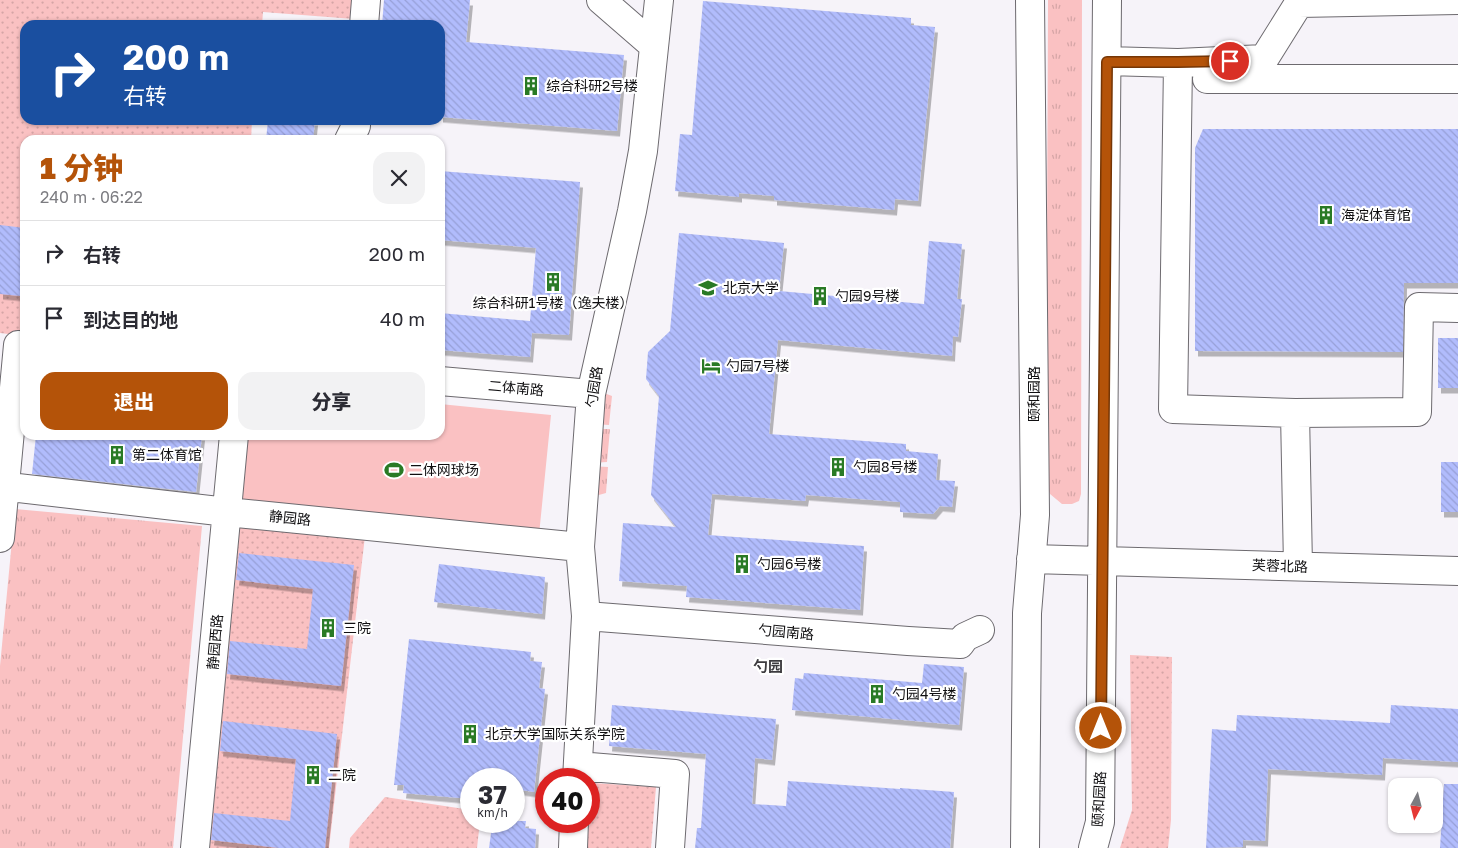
<!DOCTYPE html>
<html lang="zh">
<meta charset="utf-8">
<style>
:root{--surface:#fff;--page:#f2f2f3;--text:#2b2b33;--muted:#7c7c81;--line:#e1e1e2;--accent:#b45309}
body{margin:0;font-family:"Golos Text","Noto Sans SC",sans-serif;background:var(--page);color:var(--text);height:100vh;display:flex;flex-direction:column;font-size:19px;white-space:nowrap}
*{box-sizing:border-box;margin:0}
p{font-size:16px;color:var(--muted)}
.icon{flex:none;width:28px;height:28px;fill:none;stroke:currentColor;stroke-width:2;stroke-linecap:round;stroke-linejoin:round}
.map{position:relative;flex:1;overflow:hidden}
.panel{position:absolute;left:20px;top:135px;width:425px;height:305px;display:flex;flex-direction:column;background:var(--surface);border-radius:15px;box-shadow:0 1px 4px #0004}
.panel>*{flex:none}
.hud{position:absolute;left:20px;top:20px;width:425px;height:105px;border-radius:15px;box-shadow:0 1px 4px #0004;background:#1a4fa0;color:#fff;overflow:hidden}
.needle{width:32px;rotate:187deg}
.tools{position:absolute;left:1388px;top:778px;display:grid;gap:10px}
.tools a{display:grid;place-items:center;width:55px;height:55px;border-radius:10px;background:var(--surface);box-shadow:0 1px 4px #0004;font-size:25px}
.speed{position:absolute;left:460px;top:768px;display:flex;gap:10px;font-size:25px;font-weight:700;text-align:center}
.speed>*{display:grid;place-content:center;width:65px;height:65px;border-radius:50%;background:var(--surface);box-shadow:0 1px 4px #0004;line-height:1}
.speed small{font-size:12px;font-weight:400}
.speed .limit{border:8px solid #d22;background:#fff;color:#111}
.pin{position:absolute;display:grid;place-items:center;width:42px;height:42px;color:#fff;margin:-21px;border:2px solid #fff;border-radius:50%;box-shadow:0 1px 5px #0007}
.me{position:absolute;width:55px;margin:-28px;rotate:0deg;stroke-linejoin:round;filter:drop-shadow(0 0 4px #0008)}
.turn{display:flex;align-items:center;gap:18px;height:105px;padding:0 20px;font-size:22px}
.turn .icon{width:65px;height:65px;stroke-width:2.5}
.turn b{display:block;font-size:35px;line-height:42px}
.round{display:grid;place-items:center;flex:none;width:52px;height:52px;border-radius:15px;background:var(--page)}
.head{display:flex;align-items:center;justify-content:space-between;height:85px;padding:0 20px}
h1{font-size:30px;font-weight:800;line-height:38px;color:var(--accent)}
.action{display:flex;gap:10px;margin-top:auto;padding:10px 20px}
.action a{flex:1;height:58px;border-radius:15px;background:var(--accent);color:#fff;font-size:20px;font-weight:800;line-height:58px;text-align:center}
.action a+a{background:var(--page);color:var(--text)}
ul{padding:0;list-style:none}
li{display:flex;align-items:center;gap:15px;height:65px;padding:0 20px;border-top:1px solid var(--line)}
li div{flex:1}
li b{display:block;font-size:19px}
li em{font-style:normal}
.map>svg:first-child{display:block}
.grass{fill:url(#grass-tufts)}
.park{fill:#fac1c2}
.garden{fill:url(#garden-dots)}
.building{fill:url(#building-back-hatch);filter:url(#shadow)}
.lines{fill:none;stroke-linecap:round;stroke-linejoin:round}
.minor-casing{stroke:#6d6a6f;stroke-width:30}
.minor{stroke:#fff;stroke-width:28}
.route-casing{stroke:#753606;stroke-width:12}
.route{stroke:#b45309;stroke-width:9}
.labels{text-anchor:middle;stroke-width:4.5;stroke-linejoin:round;paint-order:stroke}
.poi-label{font-size:14px;fill:#100f11;stroke:#fff;text-anchor:start}
.street-label{font-size:14px;fill:#100f11;stroke:#fff}
.neighbourhood-label{font-size:15px;font-weight:bold;fill:#3d3b3f;stroke:#fff}
</style>
<div class="map">
<svg width="1458" height="848" viewBox="0 0 1458 848">
<defs>
<pattern id="grass-tufts" width="24" height="20" patternUnits="userSpaceOnUse" patternTransform="scale(1.25)"><rect width="24" height="20" fill="#fac1c2"/><path d="M3 7l-1-3M5 7V3M7 7l1-3M15 17l-1-3M17 17v-4M19 17l1-3" fill="none" stroke="#d5a5a6"/></pattern>
<pattern id="garden-dots" width="8" height="8" patternUnits="userSpaceOnUse" patternTransform="scale(1.25)"><rect width="8" height="8" fill="#fac1c2"/><path d="M2 2h.1M6 6h.1" fill="none" stroke="#d5a5a6" stroke-width="1.8" stroke-linecap="round"/></pattern>
<pattern id="building-back-hatch" width="6" height="6" patternUnits="userSpaceOnUse" patternTransform="scale(1.25)"><rect width="6" height="6" fill="#b1bcfc"/><path d="M-1 5l2 2M0 0l6 6M5-1l2 2" fill="none" stroke="#97a0d7"/></pattern>
<filter id="shadow"><feDropShadow dx="3" dy="5.5" stdDeviation="0" flood-color="#0004"/></filter>
</defs>
<rect width="100%" height="100%" fill="#f6f3f9"/>
<path class="grass" d="M1048,0h34l-1,494 -2,7 -7,3h-10l-12,-10 -4,-12z
M596,390l16,6 -3,29 -15,-1z
M592,429h18l-3,33 -16,1z
M590,466l18,1 -2,26 -18,5z
M15,509l187,17 -29,322h-173v-182z"/>
<path class="park" d="M440,404l111,11 -12,120 -300,-30 7,-70h194z"/>
<path class="garden" d="M0,0h356l-2,19 -91,-7 -1,13h-237v95h227l-1,20h-226v196l-25,-3z
M232,522l133,14 -36,312h-127z
M1130,655l42,2 -1,163 -3,28h-48l12,-38z
M592,783l64,4 -5,61h-64z
M385,797l86,13v11h9l-3,27h-128l1,-10z"/>
<path class="building" d="M384,0h86l-4,42 158,13 -7,76 -177,-14v-92h-58z
M703,1l208,17v7l24,2 -17,174 -23,-2 -1,11 -120,-10v-4l-35,-3v4l-64,-6 5,-57 12,1z
M268,120h47l-2,20h-47z
M1203,129h255v154h-54l-1,69 -208,-1v-203z
M440,171l140,11 -11,153 -37,-2 -2,24 -90,-7v-37l90,8 6,-73 -96,-8z
M0,225l25,3v30l-4,38 -21,-2z
M679,233l105,10 -5,48 145,13 5,-63 33,3 -5,55h5l-4,38 -5,-1 -1,20 -174,-16 -9,94 137,10v7l32,3 -2,26 19,1 -3,26 -12,-1 -7,8 -33,-2v-10l-94,-7 -1,6 -93,-7 -4,41 156,11 -4,64 -174,-13 1,-11 -68,-5 4,-58 53,4 -25,-32 8,-99 -13,-17 2,-27 22,-21z
M1438,338h20v50h-20z
M36,435h166l-6,57 -164,-18z
M1441,462h17v50h-17z
M239,553l115,12 -13,121 -114,-12 3,-33 77,8 6,-60 -77,-9z
M439,564l106,13 -3,37 -108,-12z
M409,639l122,13 -1,9 12,1 -3,26 6,1 -11,103 -20,-3v-10h-43v20l-68,-6 1,-8h-10z
M924,664l40,3 -5,58 -167,-15 3,-32 8,1 1,-6 118,10z
M612,705l164,14 -4,41 -17,-2 -3,46 34,2 2,-25 112,8v-1l54,4 -4,56h-255l2,-20h4l5,-74 -97,-8z
M1391,705l67,4v53l-75,-4 -1,17 -114,-6 -3,72 -22,-1v7l-37,1 6,-119 24,2 1,-16 153,8z
M223,721l114,13 -12,114h-46l-68,-8 3,-27 76,8 6,-62 -76,-8z
M1444,784h14v64h-18z
M509,821h17l-1,7 11,1 -1,19h-46l3,-22 16,2z"/>
<g class="lines">
<g class="minor-casing">
<path id="minor" d="M601,0l53,46
M364,25l2,-25
M1107,61l71,2 86,-4 35,-56 159,-3
M1178,63l-5,346 122,4
M1207,79h251
M349,140l7,-14v-6
M440,381l151,13
M0,486l227,26 353,35
M0,538l18,-193
M1031,559l427,12
M1298,566l-3,-153 122,-1 2,-105 39,1
M586,616l322,25 52,3 5,-7 15,-7
M578,766l97,8 -5,74
M577,779l9,-163 -6,-69 11,-153 41,-183 11,-60 16,-151
M195,848l39,-413
M573,848l1,-27
M1025,848l2,-235 8,-98 -5,-515
M1093,848l7,-26 7,-822"/>
</g>
<use href="#minor" class="minor"/>
</g>
<g class="lines">
<g class="route-casing">
<path id="route" d="M1101,728l6,-666h71l52,-1"/>
</g>
<use href="#route" class="route"/>
</g>
<defs>
<g id="building-bare" transform="scale(1.5)"><path d="M-4-6H4V6H1V3H-1V6H-4ZM-2.5-4.3h1.7v1.8h-1.7ZM.8-4.3h1.7v1.8H.8ZM-2.5-1h1.7V.8h-1.7ZM.8-1h1.7V.8H.8Z" fill="#297a25" stroke="#fff" stroke-width="2.5" paint-order="stroke"/></g>
<g id="university-bare" transform="scale(1.5)"><path d="M0-5L7-2L0 1L-7-2ZM-4 1L0 2.5L4 1V4Q0 6-4 4Z" fill="#297a25" stroke="#fff" stroke-width="2.5" paint-order="stroke"/></g>
<g id="hotel-bare" transform="scale(1.5)"><path d="M-6-4.5h1.5V1H6V5H4.5V3h-9V5H-6ZM-4 0a1.8 1.8 0 1 1 3.6 0ZM.5 0V-2.5h3Q6-2.5 6 0Z" fill="#297a25" stroke="#fff" stroke-width="2.5" paint-order="stroke"/></g>
<g id="stadium-bare" transform="scale(1.5)"><path d="M0-5a6.5 5 0 1 0 0 10a6.5 5 0 1 0 0-10ZM-3.5-1.8h7v3.6h-7Z" fill="#297a25" stroke="#fff" stroke-width="2.5" paint-order="stroke"/></g>
</defs>
<g fill-rule="evenodd">
<use href="#building-bare" x="531" y="86"/>
<use href="#building-bare" x="1326" y="215"/>
<use href="#building-bare" x="553" y="282"/>
<use href="#university-bare" x="708" y="288"/>
<use href="#building-bare" x="820" y="296"/>
<use href="#hotel-bare" x="711" y="366"/>
<use href="#building-bare" x="117" y="455"/>
<use href="#building-bare" x="838" y="467"/>
<use href="#stadium-bare" x="394" y="470"/>
<use href="#building-bare" x="742" y="564"/>
<use href="#building-bare" x="328" y="628"/>
<use href="#building-bare" x="877" y="694"/>
<use href="#building-bare" x="470" y="734"/>
<use href="#building-bare" x="313" y="775"/>
</g>
<g class="labels">
<g class="poi-label">
<text x="546" y="91">综合科研2号楼</text>
<text x="1341" y="220">海淀体育馆</text>
<text x="723" y="293">北京大学</text>
<text x="835" y="301">勺园9号楼</text>
<text x="553" y="308" text-anchor="middle">综合科研1号楼（逸夫楼）</text>
<text x="726" y="371">勺园7号楼</text>
<text x="132" y="460">第二体育馆</text>
<text x="853" y="472">勺园8号楼</text>
<text x="409" y="475">二体网球场</text>
<text x="757" y="569">勺园6号楼</text>
<text x="343" y="633">三院</text>
<text x="892" y="699">勺园4号楼</text>
<text x="485" y="739">北京大学国际关系学院</text>
<text x="328" y="780">二院</text>
</g>
<g class="street-label">
<text transform="translate(594 387) rotate(-81)" y="5">勺园路</text>
<text transform="translate(516 388) rotate(5)" y="5">二体南路</text>
<text transform="translate(1034 394) rotate(-90)" y="5">颐和园路</text>
<text transform="translate(290 518) rotate(6)" y="5">静园路</text>
<text transform="translate(1280 566) rotate(2)" y="5">芙蓉北路</text>
<text transform="translate(786 632) rotate(5)" y="5">勺园南路</text>
<text transform="translate(215 642) rotate(-85)" y="5">静园西路</text>
<text transform="translate(1099 799) rotate(-87)" y="5">颐和园路</text>
</g>
<g class="neighbourhood-label">
<text x="768" y="672">勺园</text>
</g>
</g>
</svg>
<div class="tools">
<a><svg class="needle" viewBox="-14 -14 28 28"><path d="M0-13l5 13h-10z" fill="#e53935"/><path d="M0 13l5-13h-10z" fill="#7c7c81"/></svg></a>
</div>
<div class="speed"><div>37<small>km/h</small></div><div class="limit">40</div></div>
<div class="pin" style="left:1230px;top:61px;background:#d93025"><svg class="icon" aria-label="arrive" viewBox="0 0 24 24"><path d="M6 21V4h12l-3 4 3 4H6"/></svg></div>
<svg class="me" style="left:1101px;top:728px" viewBox="-20 -20 40 40"><circle r="17" fill="#b45309" stroke="#fff" stroke-width="3"/><path d="M0-11L8 9 0 5-8 9z" fill="#fff"/></svg>
<div class="hud">
<div class="turn"><svg class="icon" aria-label="right" viewBox="0 0 24 24"><path d="M7 20v-9h11M14 6l5 5-5 5"/></svg><div><b>200 m</b>右转</div></div>
</div>
<section class="panel">
<div class="head"><div><h1>1 分钟</h1><p>240 m · 06:22</p></div><a class="round"><svg class="icon" aria-label="close" viewBox="0 0 24 24"><path d="M6 6l12 12M18 6L6 18"/></svg></a></div>
<ul>
<li><svg class="icon" aria-label="right" viewBox="0 0 24 24"><path d="M7 20v-9h11M14 6l5 5-5 5"/></svg><div><b>右转</b></div><em>200 m</em></li>
<li><svg class="icon" aria-label="arrive" viewBox="0 0 24 24"><path d="M6 21V4h12l-3 4 3 4H6"/></svg><div><b>到达目的地</b></div><em>40 m</em></li>
</ul>
<div class="action"><a>退出</a><a>分享</a></div>
</section>
</div>
